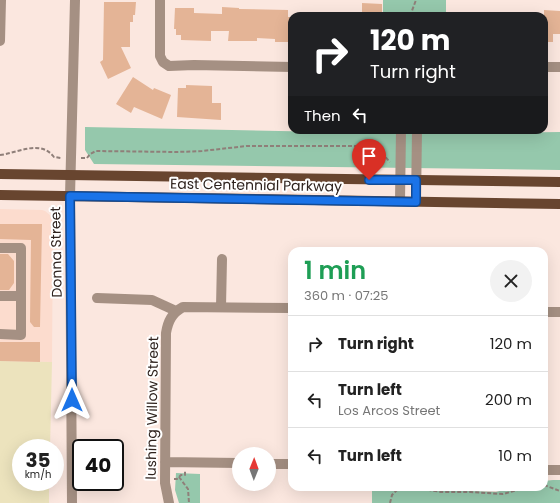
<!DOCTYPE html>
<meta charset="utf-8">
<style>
:root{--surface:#fff;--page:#f2f2f2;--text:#222;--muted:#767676;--line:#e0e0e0}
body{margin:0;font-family:Poppins,sans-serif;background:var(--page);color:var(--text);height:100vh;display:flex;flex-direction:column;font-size:15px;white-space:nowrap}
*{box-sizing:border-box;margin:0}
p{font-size:13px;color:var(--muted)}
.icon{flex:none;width:22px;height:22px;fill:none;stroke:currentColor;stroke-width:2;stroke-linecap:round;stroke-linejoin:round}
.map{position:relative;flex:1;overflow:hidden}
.side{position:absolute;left:288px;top:247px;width:260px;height:244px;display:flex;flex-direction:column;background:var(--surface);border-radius:12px;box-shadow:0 4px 16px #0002}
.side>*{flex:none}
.top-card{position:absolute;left:288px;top:12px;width:260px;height:122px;border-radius:12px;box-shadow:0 4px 16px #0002;background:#202124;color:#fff;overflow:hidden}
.needle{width:26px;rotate:1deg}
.tools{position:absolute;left:232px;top:447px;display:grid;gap:8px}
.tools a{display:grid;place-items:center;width:44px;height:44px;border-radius:50%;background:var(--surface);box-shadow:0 4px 16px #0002;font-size:20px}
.speed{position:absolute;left:12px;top:439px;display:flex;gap:8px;font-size:20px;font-weight:700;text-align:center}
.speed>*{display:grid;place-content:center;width:52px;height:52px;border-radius:50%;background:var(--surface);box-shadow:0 4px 16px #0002;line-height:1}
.speed small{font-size:10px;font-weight:400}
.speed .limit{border:2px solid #111;border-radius:6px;background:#fff;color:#111}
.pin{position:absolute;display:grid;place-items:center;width:34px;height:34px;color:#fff;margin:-41px -17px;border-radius:50% 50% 50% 0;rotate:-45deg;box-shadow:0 0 4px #0007}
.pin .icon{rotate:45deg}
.me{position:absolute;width:44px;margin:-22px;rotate:0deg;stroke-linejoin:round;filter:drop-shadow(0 0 3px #0008)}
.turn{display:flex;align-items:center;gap:14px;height:84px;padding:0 16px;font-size:18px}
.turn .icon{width:52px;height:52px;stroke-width:2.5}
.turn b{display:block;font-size:28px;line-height:34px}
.then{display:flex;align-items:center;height:38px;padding:0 16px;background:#0003;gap:8px;font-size:15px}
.round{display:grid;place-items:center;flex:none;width:42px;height:42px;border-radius:21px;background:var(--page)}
.summary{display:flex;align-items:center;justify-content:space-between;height:68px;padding:0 16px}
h1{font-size:24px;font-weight:600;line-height:30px;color:#1e9e55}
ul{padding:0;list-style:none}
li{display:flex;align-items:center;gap:12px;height:56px;padding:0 16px;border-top:1px solid var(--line)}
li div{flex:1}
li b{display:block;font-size:15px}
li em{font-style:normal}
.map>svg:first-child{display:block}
.built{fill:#fcdcce}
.green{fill:#95c8ac}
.sand{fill:#ece3bd}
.building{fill:#e4b496}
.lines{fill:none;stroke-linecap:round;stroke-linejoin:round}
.path{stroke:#8f7f79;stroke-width:2;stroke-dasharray:4 2;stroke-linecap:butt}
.minor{stroke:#a59083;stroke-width:10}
.major{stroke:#68452f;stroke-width:10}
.route-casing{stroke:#114b97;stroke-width:10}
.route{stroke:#1a73e8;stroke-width:7}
.labels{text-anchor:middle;stroke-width:4;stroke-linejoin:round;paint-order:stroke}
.street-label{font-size:14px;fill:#2f231e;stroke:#fff}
</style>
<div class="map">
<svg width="560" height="503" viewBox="0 0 560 503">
<rect width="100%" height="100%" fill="#fbe7df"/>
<path class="built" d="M0,209l42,1 3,1 6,5 2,5 -1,141 -52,-1z"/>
<path class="green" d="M383,0h63v16h-63z
M85,127l345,7 130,-2v38l-466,-6 -9,-14z
M176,473l24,1v29h-21l-4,-13z
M553,480h7v23h-188v-16h86l10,4 28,1 19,-5h29v-6z"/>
<path class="sand" d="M0,361l52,1 -2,86h-29v34h28v21h-49z"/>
<path class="building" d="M104,2h32l-1,13h-2v7h-3v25h-9l10,21 -23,11 -8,-17 3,-2z
M362,3l20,1v12h-20z
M222,7l17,1v1l49,1v7h4v25h-17v-3l-18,-1v3h-29l1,-10h-18v10l-30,-1v-5h-5v-6h-2l1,-21h19v5l28,1z
M544,10l16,1v23h-7v8h-9z
M133,77l20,13 1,-2 17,7 -9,24 -28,-12 -3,6 -15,-9z
M186,85l26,1v17h9v17l-44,-3 1,-29h8z
M0,224h42l-2,103h-6l-4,-5 1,-82 -31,-1z
M0,254h8l6,7v22l-5,7h-9z
M0,342h40v20l-40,-1z"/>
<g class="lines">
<path class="path" d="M410,16l6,-16
M0,155c18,-2 40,-16 54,2l7,1
M81,158h6l3,-4 6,-3 81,1 25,-1 45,-5h123l8,3 12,13
M179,477l9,12 1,14
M174,479h3l4,-4h4v-4
M544,485l16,6
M422,487l7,3 12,2h30l32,2 25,-7
M390,503l2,-8 8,-8"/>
<path class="minor" d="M160,0v56l3,6 6,4 25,-1 98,2
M0,41l1,-41
M544,67h16
M400,201l1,-71
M416,202l1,-72
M0,248h21v87l-21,-1
M0,296h21
M97,298l55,2 24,11
M221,307l1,-48
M544,312h16
M165,462l74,1
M269,464h23
M544,470h16
M72,503l-2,-307 5,-196
M169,503l-4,-20 1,-150c2,-12 6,-20 17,-26l109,1"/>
<path class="major" d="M0,174l560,8
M0,195l560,9"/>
</g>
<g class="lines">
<g class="route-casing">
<path id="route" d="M72,400l-2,-204 346,6v-22h-47"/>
</g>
<use href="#route" class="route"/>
</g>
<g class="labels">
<g class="street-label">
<text transform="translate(256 185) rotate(1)" y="5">East Centennial Parkway</text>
<text transform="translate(56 252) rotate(-91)" y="5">Donna Street</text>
<text transform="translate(152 408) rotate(-89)" y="5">lushing Willow Street</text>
</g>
</g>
</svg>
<div class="tools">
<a><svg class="needle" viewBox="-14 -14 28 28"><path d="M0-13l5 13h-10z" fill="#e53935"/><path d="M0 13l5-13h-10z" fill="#767676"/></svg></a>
</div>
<div class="speed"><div>35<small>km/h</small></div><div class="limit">40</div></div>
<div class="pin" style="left:369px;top:180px;background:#d93025"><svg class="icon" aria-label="arrive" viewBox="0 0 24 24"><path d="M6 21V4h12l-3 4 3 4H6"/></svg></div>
<svg class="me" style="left:72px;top:400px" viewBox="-20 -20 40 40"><path d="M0-17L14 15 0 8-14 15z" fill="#1a73e8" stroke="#fff" stroke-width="4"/></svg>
<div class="top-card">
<div class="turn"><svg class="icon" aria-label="right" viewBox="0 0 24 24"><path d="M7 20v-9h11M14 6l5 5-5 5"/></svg><div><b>120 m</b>Turn right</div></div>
<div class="then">Then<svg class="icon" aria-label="left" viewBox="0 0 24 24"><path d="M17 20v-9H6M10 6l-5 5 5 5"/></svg></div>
</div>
<section class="side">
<div class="summary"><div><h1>1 min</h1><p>360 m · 07:25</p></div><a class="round"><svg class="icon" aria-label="close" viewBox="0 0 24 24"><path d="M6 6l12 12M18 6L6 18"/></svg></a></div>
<ul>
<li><svg class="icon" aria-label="right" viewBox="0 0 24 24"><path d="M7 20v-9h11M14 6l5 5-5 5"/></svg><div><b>Turn right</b></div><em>120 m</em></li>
<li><svg class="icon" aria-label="left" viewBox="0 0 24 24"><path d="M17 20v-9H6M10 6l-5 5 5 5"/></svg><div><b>Turn left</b><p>Los Arcos Street</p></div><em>200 m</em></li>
<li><svg class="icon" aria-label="left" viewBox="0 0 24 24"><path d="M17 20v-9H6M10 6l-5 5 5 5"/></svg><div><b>Turn left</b></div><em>10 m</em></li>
</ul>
</section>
</div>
